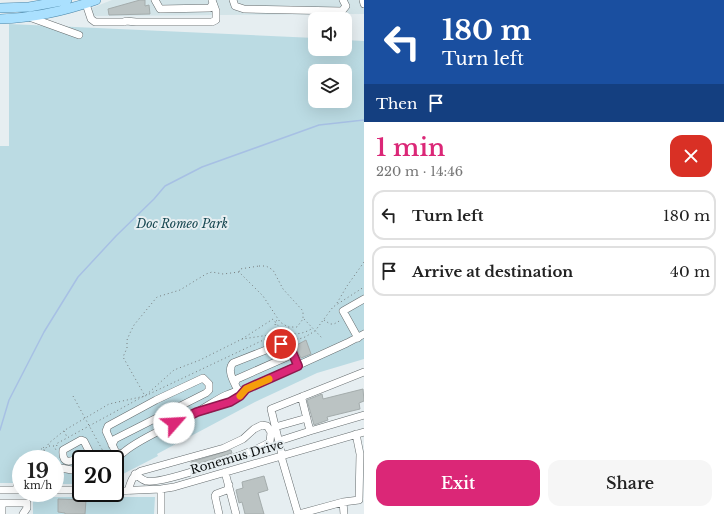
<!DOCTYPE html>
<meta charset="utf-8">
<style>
:root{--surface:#fff;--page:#f6f6f6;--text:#222;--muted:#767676;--line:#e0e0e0;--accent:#db2777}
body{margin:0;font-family:"Libre Baskerville",serif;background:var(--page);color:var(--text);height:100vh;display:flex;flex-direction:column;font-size:15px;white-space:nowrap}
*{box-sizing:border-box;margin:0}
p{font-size:13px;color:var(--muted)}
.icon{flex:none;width:22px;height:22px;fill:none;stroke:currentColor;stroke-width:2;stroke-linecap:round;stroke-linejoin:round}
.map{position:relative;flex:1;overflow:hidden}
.details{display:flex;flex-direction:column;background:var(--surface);width:360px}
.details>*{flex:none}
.guide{background:#1a4fa0;color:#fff;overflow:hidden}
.tools{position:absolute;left:308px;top:12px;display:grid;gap:8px}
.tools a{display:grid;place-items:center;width:44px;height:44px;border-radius:8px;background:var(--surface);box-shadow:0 4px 16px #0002;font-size:20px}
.speed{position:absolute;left:12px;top:450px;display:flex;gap:8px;font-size:20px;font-weight:700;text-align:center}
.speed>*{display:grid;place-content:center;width:52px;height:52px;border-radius:50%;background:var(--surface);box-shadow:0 4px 16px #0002;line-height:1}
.speed small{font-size:10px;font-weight:400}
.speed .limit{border:2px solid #111;border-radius:6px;background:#fff;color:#111}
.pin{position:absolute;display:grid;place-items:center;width:34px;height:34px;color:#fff;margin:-17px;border:2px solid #fff;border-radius:50%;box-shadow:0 1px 4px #0007}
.me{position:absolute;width:44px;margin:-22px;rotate:64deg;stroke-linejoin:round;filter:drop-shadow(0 0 3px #0008)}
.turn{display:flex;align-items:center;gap:14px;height:84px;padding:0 12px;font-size:18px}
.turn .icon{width:52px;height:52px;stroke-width:2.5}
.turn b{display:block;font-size:28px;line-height:34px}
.then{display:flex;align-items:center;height:38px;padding:0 12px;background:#0003;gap:8px;font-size:15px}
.round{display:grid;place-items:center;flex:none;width:42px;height:42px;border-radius:12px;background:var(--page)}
.overview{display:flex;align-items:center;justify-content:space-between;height:68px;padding:0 12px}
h1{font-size:24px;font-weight:600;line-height:30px;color:var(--accent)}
.button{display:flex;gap:8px;margin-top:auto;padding:8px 12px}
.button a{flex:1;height:46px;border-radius:12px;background:var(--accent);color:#fff;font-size:16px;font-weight:600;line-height:46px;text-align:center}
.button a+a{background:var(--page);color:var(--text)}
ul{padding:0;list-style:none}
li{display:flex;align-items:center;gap:12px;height:50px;margin:0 8px 6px;padding:0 4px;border:2px solid var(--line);border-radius:12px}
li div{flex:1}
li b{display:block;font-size:15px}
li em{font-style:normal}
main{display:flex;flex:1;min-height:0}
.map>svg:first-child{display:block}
.built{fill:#d3e4e8}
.green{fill:#bbdbe3;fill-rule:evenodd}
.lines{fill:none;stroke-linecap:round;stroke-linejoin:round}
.stream{stroke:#a7c0e4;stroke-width:1.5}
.building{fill:#bbc3c3;stroke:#a4acac}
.minor-casing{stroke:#656c6e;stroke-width:8}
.major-casing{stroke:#4e89aa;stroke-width:10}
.path{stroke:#767c7d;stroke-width:1;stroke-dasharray:1 3;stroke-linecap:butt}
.minor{stroke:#fff;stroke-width:7}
.major{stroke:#aae0fe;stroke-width:9}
.route-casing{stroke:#8e194d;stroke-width:10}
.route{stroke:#db2777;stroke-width:7}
.slow{stroke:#f59e0b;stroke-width:7}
.labels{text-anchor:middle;stroke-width:4;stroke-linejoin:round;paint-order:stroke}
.park-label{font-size:12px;font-style:italic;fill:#174751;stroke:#e6eef1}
.street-label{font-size:12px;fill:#0c0f0f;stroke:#e6eef1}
</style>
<main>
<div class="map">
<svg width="364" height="514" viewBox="0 0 364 514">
<rect width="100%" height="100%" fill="#e6eef1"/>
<path class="built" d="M112,0h252v14l-273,2 -2,-7z"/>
<path class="green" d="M9,24l306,14v11h30v-9l19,1v318l-47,14 -62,29 -98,52 1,2 -35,18v11h-8v-26h-34v25h-26v-25h-34v24h-21v-337h9zM315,71h30v30h-30z
M33,497h122l-1,17h-121z"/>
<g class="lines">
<path class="stream" d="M0,430l9,-30 35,-68 34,-55 38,-41 38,-37 11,-13 37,-19 117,-42 45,-5"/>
</g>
<path class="building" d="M140,0h5v6l4,-1 1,9 -41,1 -1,-6z
M306,340l5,14 -10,4 -6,-12z
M363,389l1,12 -5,2 1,6 -33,8 1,3 -14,5 -7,-25 15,-6 1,5z
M231,450l1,3 -40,13 -1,-4z
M264,476l4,14 -10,3 6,21h-19l-3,-12 -3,1 -3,-13 7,-2 -1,-6z
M58,499l28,1 -1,14h-20v-1l-7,-1z"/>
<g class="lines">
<g class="minor-casing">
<path id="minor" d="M155,0l5,9 50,-1 3,-5
M233,0l2,6 9,3 98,2 4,-5 -3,-6
M363,0l1,4
M86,4l5,15 4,3h29l2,-1 10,1h76l4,-2v-9l-4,-11
M29,17l50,18
M358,338l-15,-27 21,-12
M235,383l2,-4 52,-23h5
M238,391c-3,-8 -12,-20 -5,-28l48,-19 9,3 8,19
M205,410c16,-5 30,-8 41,-21
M275,427l32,-9
M310,431l54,-16
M279,441l31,-10 -8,-32 1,-3
M112,445l3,-6 91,-46 3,-3v-6l-6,-6 -47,22 -48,26 -2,5 10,22
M90,453c-8,2 -29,19 -27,-3l18,-10 3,1 9,18
M282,455l-11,-46 93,-37
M281,456l17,58
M27,459l4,-1 7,1
M104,459l12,-6h3
M115,461c3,-3 5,-6 9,-9 21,-17 49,-26 73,-40 18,-10 27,-19 49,-23l101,-46 17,-9
M55,467l17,3 9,-1
M225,472l11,42
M161,489v25
M0,490h21
M17,490v-18l4,-9
M55,490h26
M115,491l46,-2 13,-2 190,-55
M128,491c3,-10 4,-15 13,-20l83,-23 19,-9 11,-10 8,-4 5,1 4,6 -1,10c-15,10 -110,43 -124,39 -4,-1 -8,-5 -11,-7
M343,502l16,-2 1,-46 -4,-20
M0,503h27v5l-4,6
M2,514v-11
M219,514l-4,-18 1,-2 11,-4 2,-5
M299,514l44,-12 1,12"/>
</g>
<g class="major-casing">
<path id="major" d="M0,8l29,-1 38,-7
M0,19c33,-1 65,-8 96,-19"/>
</g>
<path class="path" d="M259,266h7l7,4 10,19 20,22v8l-6,8h-9l-8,-5 -17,-26 -24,-24 1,-3z
M239,272l-16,2 -11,-2 -6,2 -26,16 -23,7 -23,28 -4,8 -3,7v8l-4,9 22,39 129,-61
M337,303l10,-17 17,-24
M304,319l18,19
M324,320l6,4h4l7,-4
M276,333l-1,-10 3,-5
M242,339l31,-20c10,16 24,19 40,9
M73,396l31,57
M64,431l3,6
M49,446h5l2,4
M57,446l-1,-2 88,-48
M43,447l2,2 -2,2 -2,-2z
M44,450l10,9
M41,454l1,-3 4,-3 3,-5 16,-13 44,-26 36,-8 29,-26 26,-10 42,-21 34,-5 15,5h8l6,-2 10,-6 18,-24 31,-20
M43,457l4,2
M115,472l9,-5 -9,9"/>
<use href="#minor" class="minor"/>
<use href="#major" class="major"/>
</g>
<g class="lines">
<g class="route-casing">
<path id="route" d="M174,423l23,-11 33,-10 10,-6 6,-7 52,-23 -8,-19 -9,-3"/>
</g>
<use href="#route" class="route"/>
<path class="slow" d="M240,396l6,-7 23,-10"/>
</g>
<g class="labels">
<g class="park-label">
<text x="182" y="228">Doc Romeo Park</text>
</g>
<g class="street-label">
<text transform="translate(237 457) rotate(-16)" y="4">Ronemus Drive</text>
</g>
</g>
</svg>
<div class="tools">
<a><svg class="icon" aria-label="sound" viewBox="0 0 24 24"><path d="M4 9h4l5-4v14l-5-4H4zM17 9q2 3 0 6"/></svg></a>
<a><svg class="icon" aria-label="layers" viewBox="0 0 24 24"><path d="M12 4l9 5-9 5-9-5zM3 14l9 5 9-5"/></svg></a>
</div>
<div class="speed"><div>19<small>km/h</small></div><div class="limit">20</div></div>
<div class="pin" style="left:281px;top:344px;background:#d93025"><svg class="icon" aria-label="arrive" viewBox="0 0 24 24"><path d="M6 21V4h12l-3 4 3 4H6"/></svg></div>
<svg class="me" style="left:174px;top:423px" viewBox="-20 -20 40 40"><circle r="19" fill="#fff"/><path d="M0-13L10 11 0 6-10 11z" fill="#db2777"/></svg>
</div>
<section class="details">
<div class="guide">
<div class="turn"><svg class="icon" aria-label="left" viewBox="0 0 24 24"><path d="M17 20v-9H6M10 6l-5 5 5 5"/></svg><div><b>180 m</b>Turn left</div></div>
<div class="then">Then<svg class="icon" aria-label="arrive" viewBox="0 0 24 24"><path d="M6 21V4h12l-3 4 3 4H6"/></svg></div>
</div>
<div class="overview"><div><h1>1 min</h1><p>220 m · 14:46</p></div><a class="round" style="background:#d93025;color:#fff"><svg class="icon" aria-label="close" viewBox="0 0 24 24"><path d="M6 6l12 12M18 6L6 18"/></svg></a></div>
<ul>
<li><svg class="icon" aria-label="left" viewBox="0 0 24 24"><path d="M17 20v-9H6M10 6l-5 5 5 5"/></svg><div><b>Turn left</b></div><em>180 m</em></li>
<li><svg class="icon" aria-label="arrive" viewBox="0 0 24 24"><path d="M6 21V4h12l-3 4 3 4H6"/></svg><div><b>Arrive at destination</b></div><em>40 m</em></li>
</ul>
<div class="button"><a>Exit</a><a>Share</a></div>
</section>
</main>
